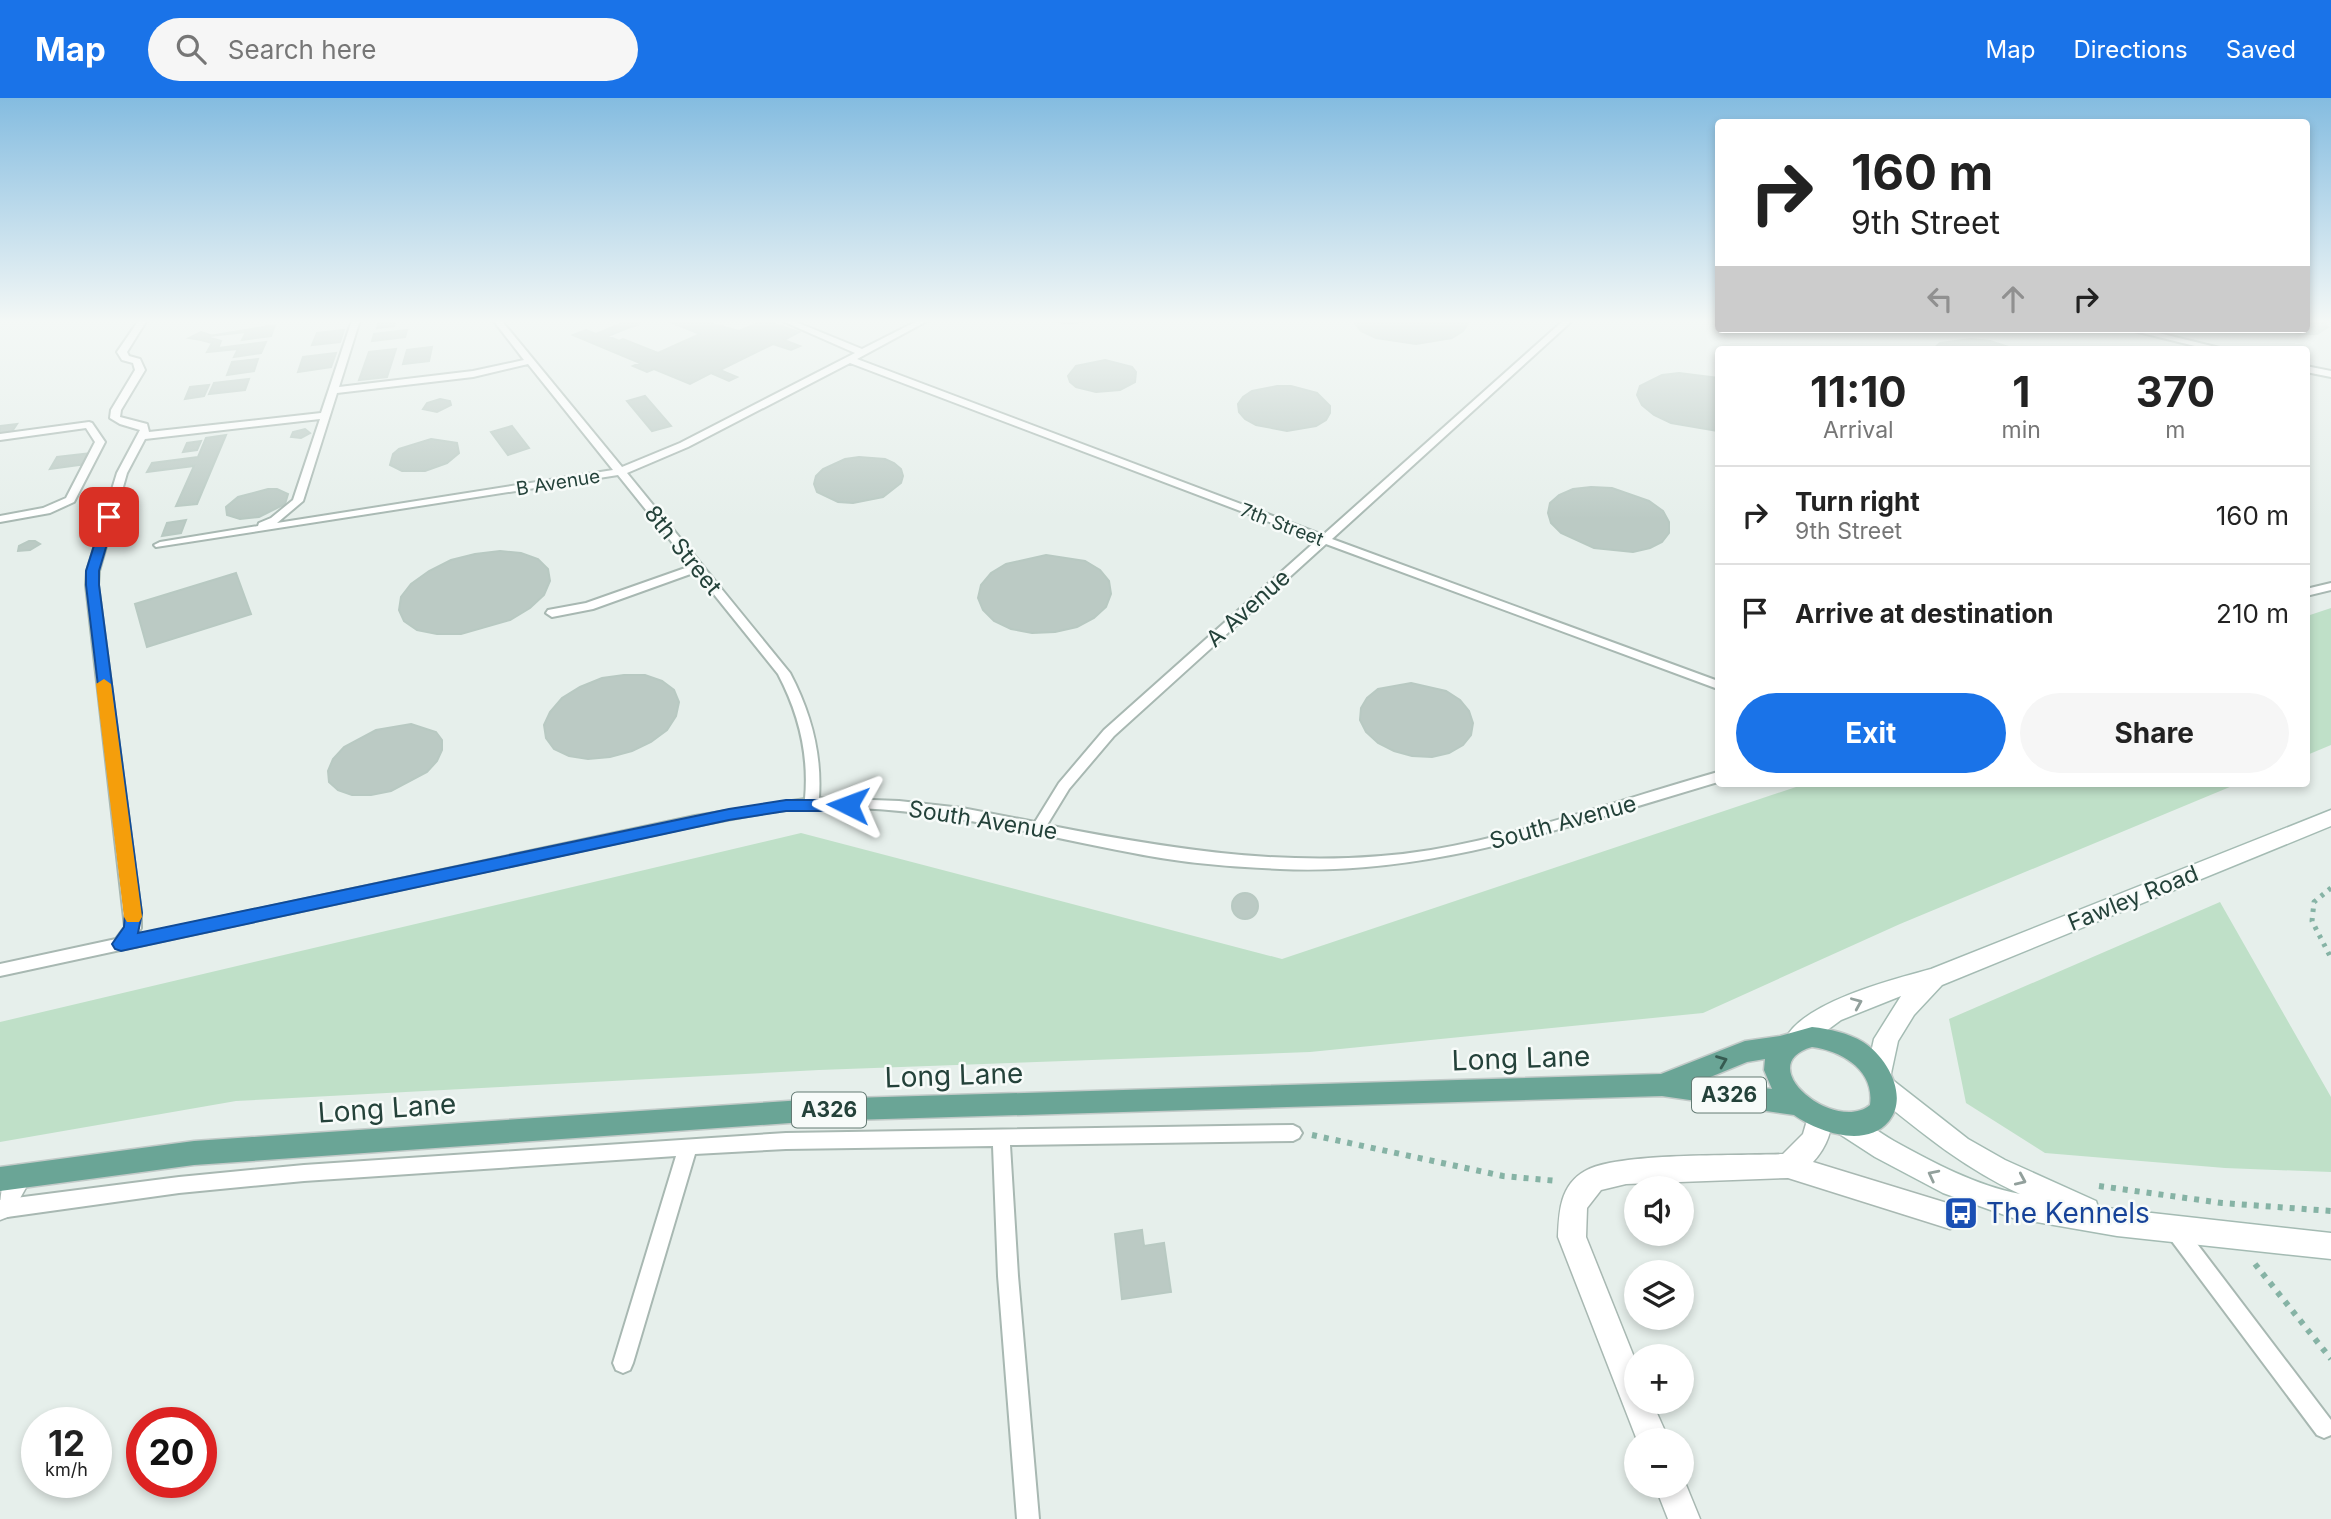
<!DOCTYPE html>
<meta charset="utf-8">
<style>
:root{--surface:#fff;--page:#f6f6f6;--text:#222;--muted:#767676;--line:#e0e0e0;--accent:#1a73e8}
body{margin:0;font-family:Inter,sans-serif;background:var(--page);color:var(--text);height:100vh;display:flex;flex-direction:column;font-size:26px;white-space:nowrap}
*{box-sizing:border-box;margin:0}
p{font-size:23px;color:var(--muted)}
.icon{flex:none;width:38px;height:38px;fill:none;stroke:currentColor;stroke-width:2;stroke-linecap:round;stroke-linejoin:round}
.map{position:relative;flex:1;overflow:hidden}
.drawer{position:absolute;left:1715px;top:248px;width:595px;height:441px;display:flex;flex-direction:column;background:var(--surface);border-radius:7px;box-shadow:0 4px 10px #0003}
.drawer>*{flex:none}
.hud{position:absolute;left:1715px;top:21px;width:595px;height:214px;border-radius:7px;box-shadow:0 4px 10px #0003;background:#fff;color:var(--text);overflow:hidden}
.tools{position:absolute;left:1624px;top:1078px;display:grid;gap:14px}
.tools a{display:grid;place-items:center;width:70px;height:70px;border-radius:50%;background:var(--surface);box-shadow:0 4px 10px #0003;font-size:35px}
.speed{position:absolute;left:21px;top:1309px;display:flex;gap:14px;font-size:35px;font-weight:700;text-align:center}
.speed>*{display:grid;place-content:center;width:91px;height:91px;border-radius:50%;background:var(--surface);box-shadow:0 4px 10px #0003;line-height:1}
.speed small{font-size:18px;font-weight:400}
.speed .limit{border:10px solid #d22;background:#fff;color:#111}
.pin{position:absolute;display:grid;place-items:center;width:60px;height:60px;color:#fff;margin:-30px;border-radius:14px;box-shadow:0 4px 10px #0006}
.me{position:absolute;width:77px;margin:-38px;rotate:273deg;stroke-linejoin:round;filter:drop-shadow(0 0 5px #0008)}
.turn{display:flex;align-items:center;gap:24px;height:147px;padding:0 21px;font-size:32px}
.turn .icon{width:91px;height:91px;stroke-width:2.5}
.turn b{display:block;font-size:49px;line-height:60px}
.lanes{display:flex;align-items:center;height:66px;padding:0 21px;background:#0003;justify-content:center;gap:35px;direction:ltr}
.lanes .off{opacity:.35}
.eta{display:flex;justify-content:space-evenly;align-items:center;height:119px;text-align:center}
.eta b{font-size:42px;font-weight:700;line-height:49px}
.primary-button{display:flex;gap:14px;margin-top:auto;padding:14px 21px}
.primary-button a{flex:1;height:80px;border-radius:42px;background:var(--accent);color:#fff;font-size:28px;font-weight:700;line-height:80px;text-align:center}
.primary-button a+a{background:var(--page);color:var(--text)}
ul{padding:0;list-style:none}
li{display:flex;align-items:center;gap:21px;height:98px;padding:0 21px;border-top:2px solid var(--line)}
li div{flex:1}
li b{display:block;font-size:26px}
li em{font-style:normal}
header{display:flex;align-items:center;gap:42px;box-sizing:border-box;height:98px;padding:0 35px;background:var(--accent);color:#fff}
header strong{font-size:33px}
nav{display:flex;gap:38px;margin-inline-start:auto;font-size:24px}
.search{width:490px;height:63px;background:var(--page);display:flex;align-items:center;gap:18px;box-sizing:border-box;padding:0 24px;border-radius:38px;color:var(--muted);font-size:26px}
.map>svg:first-child{display:block}
.green{fill:#bfe0c8}
.building{fill:#bbcac4;stroke:#b8c9c2;stroke-width:2}
.lines{fill:none;stroke-linecap:round;stroke-linejoin:round}
.lane-casing{stroke:#a8b8b2;stroke-width:4}
.street-casing{stroke:#a8b8b2;stroke-width:3}
.secondary-casing{stroke:#a4bbb3;stroke-width:3}
.primary-casing{stroke:#c2cac8;stroke-width:3}
.path-far1{stroke:#86b3a5;stroke-width:5;stroke-dasharray:3.5 6;stroke-linecap:butt}
.path{stroke:#86b3a5;stroke-width:6;stroke-dasharray:5 7;stroke-linecap:butt}
.lane{fill:#fff;fill-rule:evenodd}
.street{fill:#fff;fill-rule:evenodd}
.secondary{fill:#fff;fill-rule:evenodd}
.primary{fill:#6aa596;fill-rule:evenodd}
.oneway{stroke:#92a09c}
.oneway2{stroke:#365b51}
.route{fill:#1a73e8;stroke:#114b97;stroke-width:2}
.slow{fill:#f59e0b}
.labels{text-anchor:middle;stroke-width:5;stroke-linejoin:round;paint-order:stroke}
.far-street-label{font-size:19px;fill:#24423a;stroke:#f7fbf9}
.shield{fill:#f7fbf9;stroke:#637a73;stroke-width:2}
.shield-label{font-size:21px;font-weight:bold;fill:#24423a}
.street-label{font-size:23px;fill:#24423a;stroke:#f7fbf9}
.near-street-label{font-size:28px;fill:#24423a;stroke:#f7fbf9}
.near-transit-label{font-size:28px;fill:#164399;stroke:#f7fbf9;text-anchor:start}
</style>
<header>
<strong>Map</strong>
<div class="search"><svg class="icon" aria-label="search" viewBox="0 0 24 24"><circle cx="10" cy="10" r="6"/><path d="M15 15l6 6"/></svg>Search here</div>
<nav><a>Map</a><a>Directions</a><a>Saved</a></nav>
</header>
<div class="map">
<svg width="2331" height="1421" viewBox="0 0 2331 1421">
<rect width="100%" height="100%" fill="#e6efeb"/>
<path class="green" d="M2331,510v137l-24,10v-139z
M1805,686h432l-337,140 -197,89 -393,39 -491,18 -583,31 -236,41v-120l801,-189 481,126z
M2220,804l111,195v75l-106,-4 -180,-15 -79,-50 -17,-84z"/>
<path class="building" d="M379,222h16l-1,6 -17,2z
M622,222h20l-4,5 -12,3 -8,-2z
M671,222h28l40,11 25,-11 35,12 -15,8 16,6 -9,4 -18,-6 -53,26 17,7 -8,4 -18,-8 -21,11 -36,-15 -7,3 -14,-6 7,-3 -67,-28 13,-5 10,4 21,-9 11,3 -20,8 11,5 4,-2 35,14 42,-19 -32,-13z
M1046,222h46l-23,4z
M1352,222h115l1,3 -5,8 -11,7 -36,6 -40,-6 -15,-7z
M2306,222h17l5,7 -11,7h-11l-33,-5h33z
M275,227l-4,11 -29,4 4,-8 -37,4z
M344,232l-4,12 -28,3 5,-12z
M407,232l-2,7 -33,4 2,-7z
M201,234l9,3 -9,5 -12,-2z
M207,239l14,4 -3,7 48,-6 -5,11 -27,4 4,-8 -31,3 5,-9 -11,-3z
M1971,241l19,2 28,9h-86l8,-7z
M432,249l-3,14 -26,3 4,-14z
M396,251l-9,28 -28,3 10,-28z
M336,255l-5,14 -33,5 5,-15z
M258,261l-4,12 -27,4 5,-13z
M1105,262l27,7 4,5 -1,10 -15,8 -24,2 -20,-5 -6,-5 -2,-6 8,-10z
M1679,275l39,5v53l-47,-8 -17,-8 -12,-10 -5,-10 3,-9 22,-11z
M249,281l-4,11 -36,4 5,-11z
M209,287l-5,11 -19,3 5,-12z
M1277,288h14l26,7 13,13v7l-4,7 -10,6 -29,5 -31,-6 -11,-6 -6,-7 -1,-8 5,-7 9,-6z
M645,298l26,30 -19,5 -25,-30z
M440,301l10,2 1,4 -14,7 -14,-3 4,-6z
M17,326l-6,9 -11,2v-9z
M512,328l17,22 -21,7 -17,-23z
M305,331l5,4 -9,5 -10,-1 2,-5z
M226,337l-29,69 -21,2 18,-40 -47,6 5,-9 46,-6 8,-19z
M431,341l26,4 2,10 -12,10 -22,8h-23l-12,-6 3,-11 6,-5z
M201,343l-4,9 -14,2 4,-9z
M92,355l-6,11 -36,5 7,-12z
M859,359l26,2 9,4 7,6 2,7 -2,7 -18,14 -30,6 -15,-1 -21,-10 -3,-8 2,-8 7,-7 22,-10z
M1591,389l21,1 37,13 14,10 6,11v11l-7,9 -12,6 -17,4 -39,-4 -33,-15 -10,-10 -3,-10 2,-10 9,-8 14,-6z
M268,391h9l11,5 -3,10 -26,13 -19,2 -13,-4 -1,-8 12,-10z
M186,422l-5,13 -19,3 5,-13z
M29,443h6l5,3 -10,6 -12,1 1,-5z
M500,453l21,2 17,6 10,10 2,12 -6,14 -14,13 -20,12 -49,14h-24l-20,-4 -13,-9 -5,-11 2,-13 10,-13 18,-13 22,-11 24,-6z
M1046,457l39,6 15,9 9,11 2,13 -5,13 -12,11 -17,9 -22,5 -23,1 -21,-4 -17,-8 -11,-11 -5,-12 3,-13 10,-12 15,-9z
M236,475l15,41 -104,33 -12,-43z
M624,577h21l17,6 12,9 5,12 -3,14 -9,14 -16,12 -19,9 -22,6 -22,2 -19,-3 -15,-7 -8,-11 -2,-13 6,-13 12,-14 18,-11 22,-9z
M1411,585l35,8 14,9 9,11 4,12 -2,12 -8,10 -14,8 -17,4 -20,-1 -18,-5 -16,-8 -12,-11 -6,-12 1,-12 6,-10 11,-9z
M411,626l25,8 6,8v10l-5,11 -10,11 -36,19 -20,4h-19l-14,-5 -9,-8 -1,-11 5,-12 11,-12 32,-17z
M1232 808a13 13 0 1 1 26 0a13 13 0 1 1-26 0Z
M1142,1132l2,16 20,-3 7,49 -49,7 -7,-65z"/>
<g class="lines">
<g class="lane-casing">
<path id="lane" d="M139,222h8l-20,32 2,4 11,3 5,11 -24,40 -1,7 27,7 2,8 172,-19 31,-93h8l-21,67 134,-16 51,-11 -31,-40h8l121,147 58,-24 175,-90 -75,-33h11l71,29 57,-29h10l-72,39 466,176 241,-215h9l-241,219 386,142v8l-392,-145 -212,192 -45,53 -22,36c128,25 255,46 384,25 98,-17 192,-51 287,-78v10c-143,42 -286,94 -438,87 -43,-2 -88,-5 -131,-13 -112,-20 -224,-53 -339,-48 -39,2 -77,11 -115,18l-695,150v-12l116,-25 9,-12 -39,-342 1,-14 30,-98 23,-43 -20,-6 -10,-6 1,-8 24,-40 -2,-7 -11,-3 -5,-8zM850,265l467,177 -213,190 -45,53 -24,39 -73,-14 -63,-7 -80,-3c3,-45 -8,-85 -29,-125l-163,-200 61,-26zM528,266l85,106 -336,53 26,-22 34,-108 136,-16zM320,321l-27,81 -22,18 -12,5 -1,3 -98,16 -6,3 2,2 462,-72 73,91 -105,37 -38,7 -2,3 6,4 41,-8 103,-37 82,102c21,40 31,80 27,125l-110,17 -558,119 4,-7v-15l-43,-328 1,-14 28,-98 18,-34z
M2126,231h16l86,21h-17z
M2306,268l25,5v6l-25,-5z
M89,324l3,1 13,19 -31,60 -24,11 -50,9v-6l43,-8 23,-10 29,-56 -9,-14 -86,12v-6z
M2331,485v7l-25,6v-7z
M1293,1027l6,3 3,5 -3,5 -6,3 -283,4 8,131 21,243h-22l-19,-243 -5,-130 -207,3 -91,5 -62,209 -3,7 -7,3 -7,-3 -3,-7 63,-207 -372,25 -125,12 -179,25v-18l179,-23 125,-12 482,-32z
M2175,1123l7,3 149,196v15l-7,3 -7,-3 -149,-199 -2,-6 2,-6z"/>
</g>
<g class="street-casing">
<path id="street" d="M1819,1009l9,3c8,17 -2,38 -15,52l147,45 4,9 -4,9 -10,4 -162,-51 -162,6 -25,6 -14,18 -1,29 50,125v40h16l17,38h-32l-79,-203c1,-25 2,-52 27,-66 31,-19 156,-15 198,-17l20,-20 7,-24z
M18,1067l10,3 4,9 -22,39 -10,4c0,-21 0,-47 18,-55z
M1682,1376v1l18,44h-32l-13,-33h27z"/>
</g>
<g class="secondary-casing">
<path id="secondary" d="M2331,712v16l-389,159 -28,30 -16,26 -8,37 78,61 37,21 91,41 2,6 233,26v26l-214,-23 -104,-18 -70,-25 -68,-36 -37,-24 -4,-8 4,-8 9,-4c17,7 31,19 47,28 38,21 83,45 126,53 -56,-26 -97,-60 -145,-99l-4,-8 2,-3 -7,-9 8,-36 27,-43 -60,24 -34,25 -9,3 -9,-3 -3,-7c18,-36 108,-59 145,-69z"/>
</g>
<g class="primary-casing">
<path id="primary" d="M1812,929c18,2 36,6 51,15 24,15 46,54 26,79 -23,28 -71,11 -95,-6l-132,-19 -844,25 -624,44 -194,26v-24l194,-26 624,-42 843,-25 84,-33 35,-5zM1812,949c30,4 63,23 58,58 -35,29 -120,-40 -58,-58zM1765,961l-1,11 8,19 -69,-9 44,-18z"/>
</g>
<path class="path-far1" d="M2331,790l-17,14 -2,19 19,37"/>
<path class="path" d="M1312,1037l191,41 54,5
M2099,1088l123,17 109,8
M2255,1166l76,95"/>
<use href="#lane" class="lane"/>
<use href="#street" class="street"/>
<use href="#secondary" class="secondary"/>
<use href="#primary" class="primary"/>
</g>
<defs><path id="oneway-chevron" d="M-2-3.5L2.5 0L-2 3.5" fill="none" stroke-width="1.6" stroke-linecap="round" stroke-linejoin="round" transform="scale(1.75)"/></defs>
<g class="oneway">
<use href="#oneway-chevron" transform="translate(1857 905) rotate(-23)"/>
<use href="#oneway-chevron" transform="translate(1933 1077) rotate(-153)"/>
<use href="#oneway-chevron" transform="translate(2021 1082) rotate(24)"/>
</g>
<use class="oneway2" href="#oneway-chevron" transform="translate(1722 963) rotate(-22)"/>
<linearGradient id="sky" x2="0" y2="1"><stop stop-color="#84bce0"/><stop offset="0.53" stop-color="#f4f8f6"/><stop offset="1" stop-color="#f4f8f6" stop-opacity="0"/></linearGradient>
<rect width="2331" height="421" fill="url(#sky)"/>
<path class="route" d="M109,415l6,4 -16,54v14l43,328 -4,20 591,-124 57,-9h62l8,5 -8,6h-62l-57,9 -608,131 -6,-2 -3,-5 12,-17 1,-14 -39,-328v-14l17,-54z"/>
<path class="slow" d="M104,581l7,5 31,233 -3,5h-12l-3,-5 -28,-233z"/>
<defs>
<g id="bus-square" transform="scale(1.75)"><rect x="-9" y="-9" width="18" height="18" rx="4" fill="#1a4fb4" stroke="#f7fbf9"/><path d="M-5-6H5V4H4V6H2V4H-2V6H-4V4H-5ZM-3.5-4V0h7V-4ZM-3.5 1.2v1.5H-2V1.2ZM2 1.2v1.5H3.5V1.2Z" fill="#fff"/></g>
</defs>
<g fill-rule="evenodd">
<use href="#bus-square" x="1961" y="1115"/>
</g>
<g class="labels">
<g class="far-street-label">
<text transform="translate(558 384) rotate(-9)" y="7">B Avenue</text>
<text transform="translate(1282 426) rotate(21)" y="7">7th Street</text>
</g>
<g class="shield">
<rect x="1692" y="979.5" width="74" height="35" rx="5"/>
<rect x="792" y="994.5" width="74" height="35" rx="5"/>
</g>
<g class="shield-label">
<text x="1729" y="1004">A326</text>
<text x="829" y="1019">A326</text>
</g>
<g class="street-label">
<text transform="translate(683 452) rotate(51)" y="8">8th Street</text>
<text transform="translate(1248 510) rotate(-42)" y="8">A Avenue</text>
<text transform="translate(983 722) rotate(9)" y="8">South Avenue</text>
<text transform="translate(1563 724) rotate(-15)" y="8">South Avenue</text>
<text transform="translate(2133 800) rotate(-22)" y="8">Fawley Road</text>
</g>
<g class="near-street-label">
<text transform="translate(1521 960) rotate(-2)" y="10">Long Lane</text>
<text transform="translate(954 977) rotate(-2)" y="10">Long Lane</text>
<text transform="translate(387 1010) rotate(-4)" y="10">Long Lane</text>
</g>
<g class="near-transit-label">
<text x="1986" y="1125">The Kennels</text>
</g>
</g>
</svg>
<div class="tools">
<a><svg class="icon" aria-label="sound" viewBox="0 0 24 24"><path d="M4 9h4l5-4v14l-5-4H4zM17 9q2 3 0 6"/></svg></a>
<a><svg class="icon" aria-label="layers" viewBox="0 0 24 24"><path d="M12 4l9 5-9 5-9-5zM3 14l9 5 9-5"/></svg></a>
<a>+</a>
<a>−</a>
</div>
<div class="speed"><div>12<small>km/h</small></div><div class="limit">20</div></div>
<div class="pin" style="left:109px;top:419px;background:#d93025"><svg class="icon" aria-label="arrive" viewBox="0 0 24 24"><path d="M6 21V4h12l-3 4 3 4H6"/></svg></div>
<svg class="me" style="left:848px;top:707px" viewBox="-20 -20 40 40"><path d="M0-17L14 15 0 8-14 15z" fill="#1a73e8" stroke="#fff" stroke-width="4"/></svg>
<div class="hud">
<div class="turn"><svg class="icon" aria-label="right" viewBox="0 0 24 24"><path d="M7 20v-9h11M14 6l5 5-5 5"/></svg><div><b>160 m</b>9th Street</div></div>
<div class="lanes"><svg class="icon off" aria-label="left" viewBox="0 0 24 24"><path d="M17 20v-9H6M10 6l-5 5 5 5"/></svg><svg class="icon off" aria-label="ahead" viewBox="0 0 24 24"><path d="M12 20V5M6 11l6-6 6 6"/></svg><svg class="icon" aria-label="right" viewBox="0 0 24 24"><path d="M7 20v-9h11M14 6l5 5-5 5"/></svg></div>
</div>
<section class="drawer">
<div class="eta">
<div><b>11:10</b><p>Arrival</p></div>
<div><b>1</b><p>min</p></div>
<div><b>370</b><p>m</p></div>
</div>
<ul>
<li><svg class="icon" aria-label="right" viewBox="0 0 24 24"><path d="M7 20v-9h11M14 6l5 5-5 5"/></svg><div><b>Turn right</b><p>9th Street</p></div><em>160 m</em></li>
<li><svg class="icon" aria-label="arrive" viewBox="0 0 24 24"><path d="M6 21V4h12l-3 4 3 4H6"/></svg><div><b>Arrive at destination</b></div><em>210 m</em></li>
</ul>
<div class="primary-button"><a>Exit</a><a>Share</a></div>
</section>
</div>
